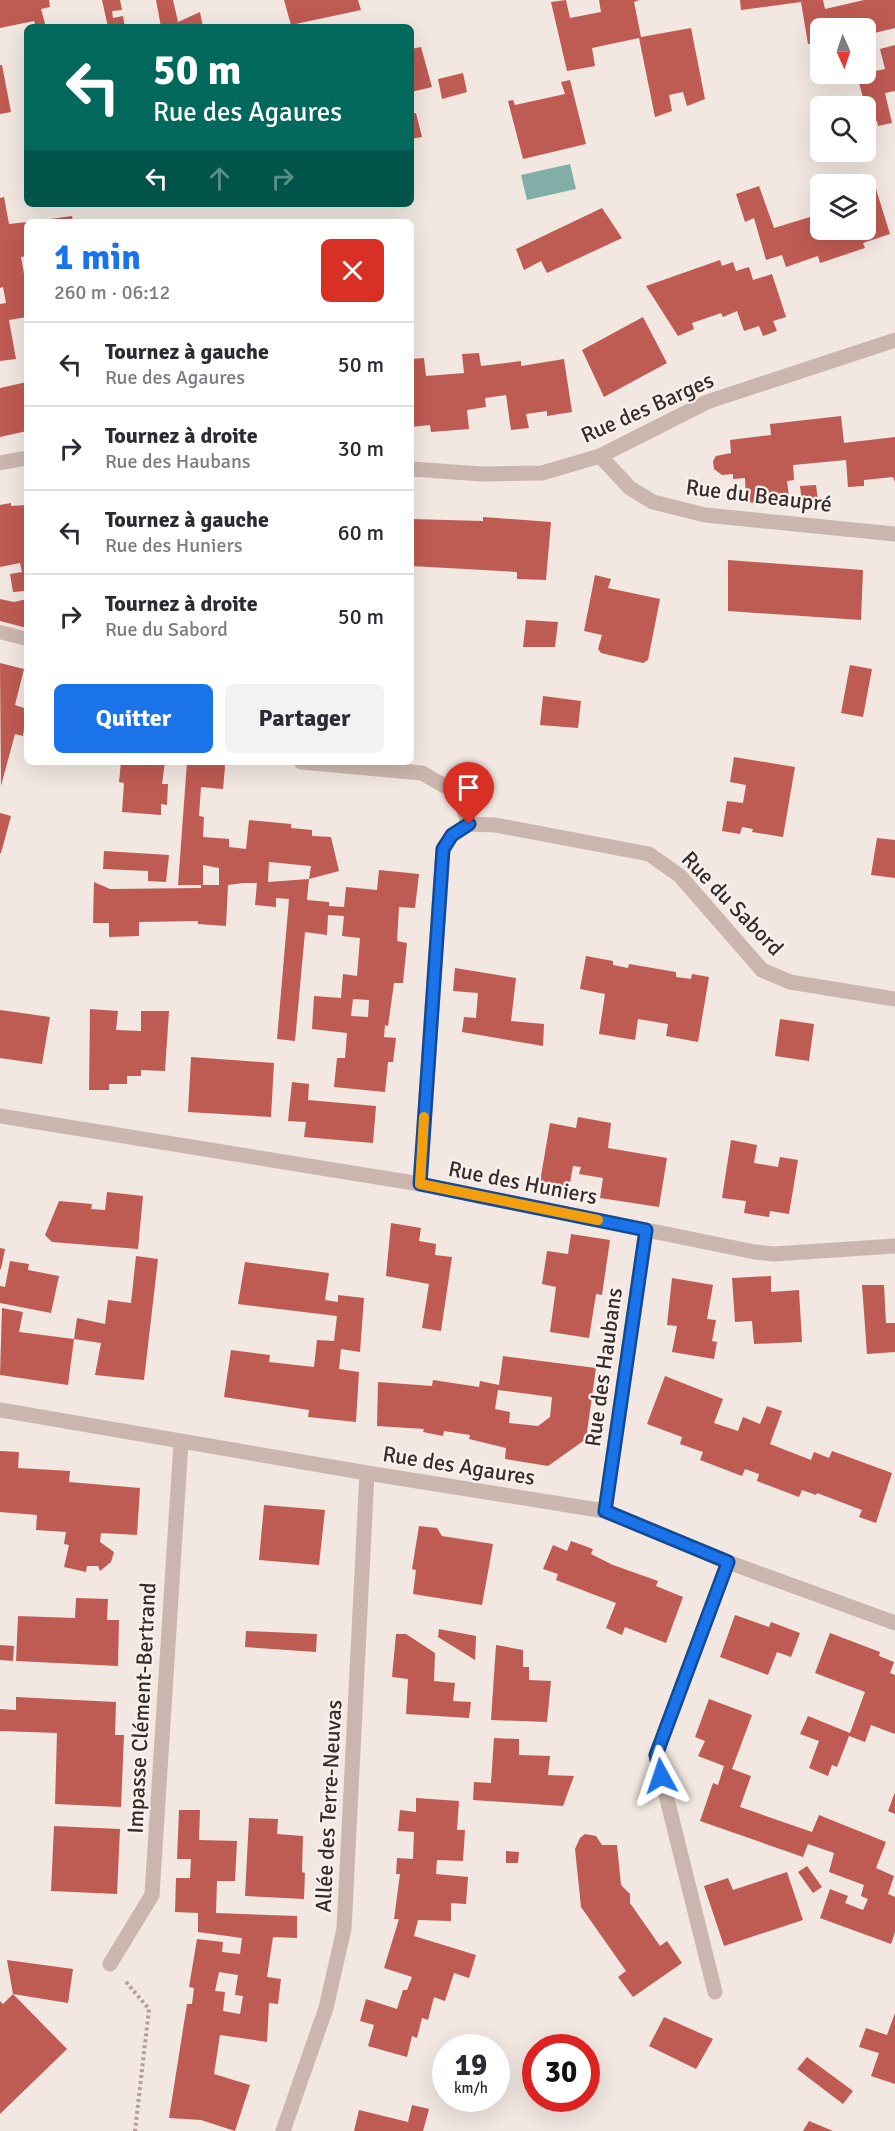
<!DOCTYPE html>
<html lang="fr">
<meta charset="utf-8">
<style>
:root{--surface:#fff;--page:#f2f2f3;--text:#2b2b33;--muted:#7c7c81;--line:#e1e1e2;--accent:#1a73e8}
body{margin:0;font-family:Signika,sans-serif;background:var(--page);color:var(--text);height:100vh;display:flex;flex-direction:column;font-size:22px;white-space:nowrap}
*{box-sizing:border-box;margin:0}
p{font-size:20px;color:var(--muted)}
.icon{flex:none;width:33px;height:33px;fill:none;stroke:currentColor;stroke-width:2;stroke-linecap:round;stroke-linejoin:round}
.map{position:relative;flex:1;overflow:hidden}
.side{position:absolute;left:24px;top:219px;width:390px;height:546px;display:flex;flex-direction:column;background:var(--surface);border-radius:9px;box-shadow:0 6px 24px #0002}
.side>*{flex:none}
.top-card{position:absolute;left:24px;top:24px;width:390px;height:183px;border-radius:9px;box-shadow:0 6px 24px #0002;background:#00695c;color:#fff;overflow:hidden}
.needle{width:39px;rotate:177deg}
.tools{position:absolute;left:810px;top:18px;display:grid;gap:12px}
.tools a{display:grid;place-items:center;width:66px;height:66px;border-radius:9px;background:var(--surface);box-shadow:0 6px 24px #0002;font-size:30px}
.speed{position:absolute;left:432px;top:2034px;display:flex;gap:12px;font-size:30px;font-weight:700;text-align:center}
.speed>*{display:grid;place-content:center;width:78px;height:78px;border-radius:50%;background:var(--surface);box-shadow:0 6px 24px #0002;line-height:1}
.speed small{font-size:15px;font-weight:400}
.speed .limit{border:9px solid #d22;background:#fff;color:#111}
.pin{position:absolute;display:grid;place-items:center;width:51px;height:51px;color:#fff;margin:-62px -26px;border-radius:50% 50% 50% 0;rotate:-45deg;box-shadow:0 0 6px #0007}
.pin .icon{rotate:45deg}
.me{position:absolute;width:66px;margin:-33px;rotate:355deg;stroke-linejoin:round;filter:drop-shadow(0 0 4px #0008)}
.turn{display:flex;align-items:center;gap:21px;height:126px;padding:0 30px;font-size:27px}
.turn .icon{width:78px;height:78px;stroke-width:2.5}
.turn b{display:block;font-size:42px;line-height:51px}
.lanes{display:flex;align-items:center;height:57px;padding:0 30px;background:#0003;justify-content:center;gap:30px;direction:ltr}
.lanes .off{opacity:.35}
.round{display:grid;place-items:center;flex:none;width:63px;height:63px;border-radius:9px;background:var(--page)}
.headline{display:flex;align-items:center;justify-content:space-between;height:102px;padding:0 30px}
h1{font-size:36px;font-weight:700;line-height:45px;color:var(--accent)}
.action{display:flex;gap:12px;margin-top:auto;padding:12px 30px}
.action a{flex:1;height:69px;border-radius:9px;background:var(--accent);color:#fff;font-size:24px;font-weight:700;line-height:69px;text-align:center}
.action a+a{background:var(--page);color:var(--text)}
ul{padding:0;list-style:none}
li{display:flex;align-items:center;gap:18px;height:84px;padding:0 30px;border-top:2px solid var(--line)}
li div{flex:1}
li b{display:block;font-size:22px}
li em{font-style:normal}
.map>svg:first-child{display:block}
.water{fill:#82aea8}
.building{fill:#be5b53;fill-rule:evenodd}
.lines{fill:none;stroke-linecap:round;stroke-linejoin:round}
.path{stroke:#b69f98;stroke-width:4;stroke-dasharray:3 3;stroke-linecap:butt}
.service{stroke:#cab6ae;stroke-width:14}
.minor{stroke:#cab6ae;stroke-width:15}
.route-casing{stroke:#114b97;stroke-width:15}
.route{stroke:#1a73e8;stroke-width:10}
.slow{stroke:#f59e0b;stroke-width:10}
.labels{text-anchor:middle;stroke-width:4.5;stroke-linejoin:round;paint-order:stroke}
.street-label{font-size:22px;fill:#392d2c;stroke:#faf2ee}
</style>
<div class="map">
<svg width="895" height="2131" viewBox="0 0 895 2131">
<rect width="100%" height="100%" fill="#f2e7e1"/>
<path class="water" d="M570,164l6,25 -49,11 -6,-25z"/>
<path class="building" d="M0,0h49l1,7 -9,2 5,18h-10l-2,-6 -34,7z
M102,0h18l2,10 -10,1 1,7 10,-2 2,11h-17z
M156,0h17l5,22 22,-10 3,15h-42z
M284,0h74l3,10 -70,15z
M566,0l4,18 31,-6 -2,-12h40l-5,2 7,35 50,-9 14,71 -18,7 -4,-14 -14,3 3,16 -17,6 -16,-79 -47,10 3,18 -28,5 -16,-69z
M740,0h83l2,9 39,-9h31v28l-29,7v-7h-46v13l-12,3 -7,-42 -60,8z
M895,45v46l-10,2 7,30 -14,3 -1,-5 -11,3v-18h-30l-1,-2 28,-6 -6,-23 28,-6 -5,-20z
M421,47l11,40 -21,5v-43z
M0,65h2l9,47 -11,2z
M463,73l4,19 -25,7 -4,-20z
M570,80l16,64 -63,15 -15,-58 5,-1 2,5 50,-11 -4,-12z
M416,113l6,24 -11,2v-25z
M759,186l15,42 36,-11 2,6 8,-3v10h46v-37l10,-4 14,45 -27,9 2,5 -45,15 -2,-7 -32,11 -4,-12 -16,5 -12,-42 -9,4 -9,-28z
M4,197l5,27 18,-2v34l-6,1 3,17 3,-1v44l-18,3 7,39 -16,2v-57l6,-1 -3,-16 -3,1v-90z
M602,208l20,30 -75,35 -6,-12 -17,9 -8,-21z
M72,216l1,6h-37v-1z
M720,260l2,6 11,-4 3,9 13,-4 4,13 19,-6 14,43 -13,4 4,10 -14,5 -4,-10 -15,5 -7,-20 -14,6 -2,-4 -29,10 2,6 -16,7 -32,-50z
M643,317l24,46 -63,34 -22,-47z
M479,353l2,13 40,-5v5l43,-7 8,53 -25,4v-5l-21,3 3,14 -18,2 -5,-35 -21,3 1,9 -19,3 2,19 -38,3 -1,-7 -19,2v-68l13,-1 2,18 38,-3 -2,-19z
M27,382v49l-27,6v-49z
M841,416l3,27 51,-6v45l-2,-5 -29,3v6l-16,1 -2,-27 -53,5 1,15 -7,1 3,24 -19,-1 -25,-2 -1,-24 -12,1v-5l-11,1 -8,-6 -1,-8 3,-5 15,-3 -1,-13 41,-5 -1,-11z
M816,485l2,16 -16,2 -2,-17z
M11,503v3l16,-1v92l-2,-6 -12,1 -3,-18 12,-2 -2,-9 -20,4v-62z
M483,517l68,5 -5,58 -29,-1v-7l-106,-6v-47l72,2z
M728,560l135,10 -2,50 -133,-9z
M595,575l16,4 -3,9 52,11 -12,61 -5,3 -42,-10 -3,-4 4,-14 -18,-4z
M0,599l14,3 13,-3v29l-27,-7z
M526,620l32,2 -3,25h-32z
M0,663l24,6 -9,36 12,4 -4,27 -8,-2 -14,52z
M850,665l22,4 -9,48 -22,-4z
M543,696l38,5 -3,27 -38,-3z
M734,757l61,10 -12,70 -31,-5 1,-3 -11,-2 -2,7 -18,-3 5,-30 16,2 3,-18 -16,-3z
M121,762h44l-3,22h6l-1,21 -6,-1v11l-39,-3 2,-29 -5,-1z
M187,762h37l1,5 -2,22 -22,-2 -2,29 5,1 -1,20 26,2v8l17,2 3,-29 42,4v4l21,2v6l19,1 8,34 -30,8 2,-13 -42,-4 -1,20 41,-3 -2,21 22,2v4l15,1 2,-20 31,3 2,-20 40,4 -4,34 -16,-1 -2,34 10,2 -4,40h-9l-6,43 -3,-1 -1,12 12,1 -3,24h-5l-3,30 -51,-5 3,-29h8l2,-25 -35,-4 2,-33 27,2 2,-24 14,2 3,-38 -18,-2 2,-20 -16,-1 -1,20 -22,-3 -10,109 -18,-2 12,-140 -13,-1v9l-21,-2 2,-22h-14l-15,2 -2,41 -28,-2v-3l-59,1v14l-30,1v-14h-16l1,-41 16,7 91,-1v-3h-23zM203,865l16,3v17h-16zM353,999l16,1 -1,17 -17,-1z
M0,813l11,3 -10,37h-1z
M877,838l18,2v38l-24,-3z
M104,851l65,4 -3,27 -18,-1v-10l-45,-2z
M586,956l27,5v4l15,3 1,-4 47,8v5l15,2 1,-5 17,3 -11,65 -32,-6 2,-12 -30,-5 -3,21 -36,-6 6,-40 -25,-5z
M455,968l61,10 -5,43 33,3 -1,22 -81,-14 2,-15 12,1 2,-25 -25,-2z
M90,1009l28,2 -2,19 25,1v-20h28l-4,60 -24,-1v6h-14v8h-18v6h-20z
M0,1010l50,7 -8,47 -42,-6z
M780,1019l34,5 -5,37 -34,-5z
M191,1057l83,6 -3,54 -83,-5z
M292,1082l17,2 -1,16 68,6 -3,37 -69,-6 2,-15 -18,-1z
M578,1117l33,6 -3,25 59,10 -8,49 -59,-9 3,-20 -24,-4 2,-7 -8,-1 -4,22 -29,-6 10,-59 26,5z
M731,1140l26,5 -3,18 24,4 2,-10 18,3 -9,54 -19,-3 -1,6 -25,-4 2,-12 -24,-3z
M107,1192l36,4 -5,53 -86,-7 -7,-7 14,-34 33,3 -1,5 14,1z
M391,1223l30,5 -2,13 17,3 -1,11 17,2 -11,74 -19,-3 7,-44 -43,-8z
M571,1234l39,6 -8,55 -6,-1 -7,44 -39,-6 6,-45 -14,-3 5,-33 21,3z
M0,1248l5,1 -4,20h-1z
M136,1256l22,3 -14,121 -49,-5 6,-32 -27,-4 -6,46 -68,-10 2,-67 21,4 -4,20 55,7 3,-21 28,6 3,-24 23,3z
M10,1261l19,3 -1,6 31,6 -8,37 -51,-10v-17l5,1z
M245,1262l84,11 -4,27 13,2v-7l26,3 -4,54 -19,-3 -2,20 20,3 -3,50 -48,-5 1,-7 -85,-13 7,-47 39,5 -1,7 45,5 3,-27 17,1 3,-25 -99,-12z
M771,1276v16l28,-2 3,52 -48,2 -2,-23 -17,1 -3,-44z
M672,1278l41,7 -6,34 9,1 -4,21 5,1 -3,17 -42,-7 5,-26 -10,-1z
M862,1285h22l2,38h9v29l-28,2z
M503,1356l93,12 -10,71 -38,27 -43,-7 1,-11 -37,-9 1,-4 -26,-4 -1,5 -20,-4 1,-3 -47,-3 1,-44 54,4 1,-6 46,7 1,-6 19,4zM498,1390l54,7 -2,20 -12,9 -29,-3 1,-11 -15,-3z
M665,1376l58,23 -9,24 24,8 5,-14 17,7 7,-18 15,5 -12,33 41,16 3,-8 15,6 3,-7 60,22 -16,50 -17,-6 3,-7 -45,-17 -1,2 -14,-5 -3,7 -42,-16 2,-7 -14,-5 -3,7 -42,-16 3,-8 -23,-8 2,-7 -35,-13z
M0,1451l19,1 -1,16 52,3 -1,11 71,6 -3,47 -36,-2 -1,9 14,10 -3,10 -11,9 -2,-5h-11l-1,6 -22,-5 5,-22 -5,-1 2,-12 -30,-2 1,-15 -37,-3z
M264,1505l61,5 -6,55 -60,-5z
M419,1526l18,2 5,8 51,8 -11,61 -69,-11 3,-24 -4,-1z
M571,1541l22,8 -2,5 22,11 45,16 -2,5 27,11 -17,46 -41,-16 -3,8 -16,-7 10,-25 -60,-23 2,-6 -15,-5 10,-24 14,6z
M76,1598l32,1 -1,21h12l-1,46 -102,-5 2,-45 57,2z
M735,1615l34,12 2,-5 29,11 -9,24 -14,-5 -9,23 -48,-18z
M439,1629l37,7 -1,24 -37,-23z
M246,1631l71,3 -1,18 -71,-5z
M830,1633l50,19 -1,4 15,6 -4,11 5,2v59l-24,-9 -6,17 -16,-6 -12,31 -5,-2 -4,11 -19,-8 10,-27 -19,-7 8,-18 42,17 15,-41 -50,-19z
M396,1634h10l29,19 -1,28 21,2 -2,18 18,1 -2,16 -63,-4 2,-35 -16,-2z
M0,1645l14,1 -1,15 -13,-1z
M496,1645l27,5v17h6v13l22,1 -4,41 -56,-2z
M16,1697l100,5 -1,33h9l-3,72 -66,-3 2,-71 -57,-2v-22l16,1z
M709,1699l43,16 -20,54 19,7 -11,31 72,25 7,-17 67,27 -10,26 18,8 -6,18 7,3v35l-4,12 -71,-26 10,-29 18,7 -3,7 18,7 5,-11 -7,-3 3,-11 -35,-13 5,-19 -26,-9 -5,13 -103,-36 13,-38 5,2 6,-19 -26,-10 7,-15 -10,-4z
M494,1738l25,1v16l31,1 -2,19 26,1 -11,30 -90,-6 1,-18 17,1z
M895,1792v22l-7,-3z
M416,1798l43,3 -2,29h8l-2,31 -26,-1 -1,14 32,3 -2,27 -15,-1v18l-33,-1 -4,16 62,19 -7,23 -15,-5 -9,28 -11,-4 -6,23 -6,-2 -5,20 -5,-2 -5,21 -39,-11 6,-21 -14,-4 6,-22 31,10 6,-19h4l5,-13 -28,-9 15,-49h-5l6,-45h-4l1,-16 16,1 1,-27 -16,-1 2,-21 16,2z
M179,1810h21l-1,30 38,1 -2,40h-18l-1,32 81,3v22l-24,-1 -6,40 14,2 -3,25 -9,-1 -2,39 -47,-7 -6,39 36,11 -15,46 -34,-11 -32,-2 18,-114h5l2,-16 -5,-1 8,-48 26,3 -1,10 18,2 2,-16 -44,-6v-19l-23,-1 1,-34h14l1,-19h-14zM219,1972l19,3 -3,20 8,1 -3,18 -17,-3 2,-19 -10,-1z
M249,1818l29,1 -1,15 26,2 -1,36 3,1 -1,26 -59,-3z
M54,1826l66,3 -3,65 -66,-3z
M585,1834l11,2 6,9h15l4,40 9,9v9l30,43 7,-5 15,22 -49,34 -15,-20 8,-6 -45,-64 -6,-58 5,-11z
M506,1851l13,1 -1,11h-12z
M807,1866l15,21 -9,6 -15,-21z
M787,1872l16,48 -79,26 -20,-60 24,-8 5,12z
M7,1960l66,9 -5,34 -55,-9z
M13,1994l54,55 -67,65v-113l3,3z
M895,2013v71l-24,-8 8,-23 -20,-6 7,-19 21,7z
M664,2017l49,22 -17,30 -47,-23z
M807,2057l46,34 -10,13 -46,-35z
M412,2105l17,4 -6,22h-69l5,-21 49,12z
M809,2121l24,10h-30z"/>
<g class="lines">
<path class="path" d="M126,1982l23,27 -14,122"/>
<path class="service" d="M0,632l27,7"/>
<path class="minor" d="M600,456l30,32 23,14 52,13 190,19
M0,463l27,-5
M411,469l71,5 60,-1 58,-17 107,-54 188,-62
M301,762l121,11 35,20 12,31 26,1 154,29 31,22 82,94 28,12 105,17
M0,1116l420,68 335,68 19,2 121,-8
M420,1184l23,-335 9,-14 17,-11
M0,1410l367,63 238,38 123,51 167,61
M605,1511l41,-281
M110,1964l42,-69 29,-453
M715,1992l-59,-237 72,-193
M283,2131l43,-123 18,-79 23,-456"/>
</g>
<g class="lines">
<g class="route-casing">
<path id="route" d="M469,824l-17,11 -9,14 -23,335 226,46 -41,281 123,51 -72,193 5,21"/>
</g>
<use href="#route" class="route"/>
<path class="slow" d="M424,1117l-4,67 178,36"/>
</g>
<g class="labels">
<g class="street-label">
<text transform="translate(647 407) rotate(-24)" y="8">Rue des Barges</text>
<text transform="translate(759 495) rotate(7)" y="8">Rue du Beaupré</text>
<text transform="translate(733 903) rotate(46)" y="8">Rue du Sabord</text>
<text transform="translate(523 1182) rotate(11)" y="8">Rue des Huniers</text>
<text transform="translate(603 1367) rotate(-82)" y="8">Rue des Haubans</text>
<text transform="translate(459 1465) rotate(9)" y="8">Rue des Agaures</text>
<text transform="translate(141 1708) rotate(-87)" y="8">Impasse Clément-Bertrand</text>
<text transform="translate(328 1806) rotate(-87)" y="8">Allée des Terre-Neuvas</text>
</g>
</g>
</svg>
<div class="tools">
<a><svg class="needle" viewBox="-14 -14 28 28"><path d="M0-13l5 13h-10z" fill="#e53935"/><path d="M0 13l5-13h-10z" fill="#7c7c81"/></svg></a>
<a><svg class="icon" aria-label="search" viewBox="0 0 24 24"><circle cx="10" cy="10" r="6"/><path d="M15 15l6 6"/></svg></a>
<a><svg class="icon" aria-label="layers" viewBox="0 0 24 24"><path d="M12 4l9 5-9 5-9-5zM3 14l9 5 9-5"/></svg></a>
</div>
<div class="speed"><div>19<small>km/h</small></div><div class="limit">30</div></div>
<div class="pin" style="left:469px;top:824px;background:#d93025"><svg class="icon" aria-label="arrive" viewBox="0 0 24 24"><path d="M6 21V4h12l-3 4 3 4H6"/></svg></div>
<svg class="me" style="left:661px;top:1776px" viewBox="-20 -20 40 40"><path d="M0-17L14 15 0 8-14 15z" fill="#1a73e8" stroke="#fff" stroke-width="4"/></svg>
<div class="top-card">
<div class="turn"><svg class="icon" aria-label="left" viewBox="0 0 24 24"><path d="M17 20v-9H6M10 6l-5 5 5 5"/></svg><div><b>50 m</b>Rue des Agaures</div></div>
<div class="lanes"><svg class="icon" aria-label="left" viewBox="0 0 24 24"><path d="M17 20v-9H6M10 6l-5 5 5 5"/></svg><svg class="icon off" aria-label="ahead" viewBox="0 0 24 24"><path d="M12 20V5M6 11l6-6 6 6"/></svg><svg class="icon off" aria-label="right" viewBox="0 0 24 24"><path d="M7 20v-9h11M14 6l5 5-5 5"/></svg></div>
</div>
<section class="side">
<div class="headline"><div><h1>1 min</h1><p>260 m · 06:12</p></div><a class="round" style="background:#d93025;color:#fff"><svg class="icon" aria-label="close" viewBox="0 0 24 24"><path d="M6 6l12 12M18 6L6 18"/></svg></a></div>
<ul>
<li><svg class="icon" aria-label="left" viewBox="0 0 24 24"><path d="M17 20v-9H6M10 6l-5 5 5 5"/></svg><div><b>Tournez à gauche</b><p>Rue des Agaures</p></div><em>50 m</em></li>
<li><svg class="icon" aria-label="right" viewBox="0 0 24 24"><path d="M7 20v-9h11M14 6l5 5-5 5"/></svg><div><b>Tournez à droite</b><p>Rue des Haubans</p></div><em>30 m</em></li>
<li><svg class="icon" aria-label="left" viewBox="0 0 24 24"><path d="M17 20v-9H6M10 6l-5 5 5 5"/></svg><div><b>Tournez à gauche</b><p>Rue des Huniers</p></div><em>60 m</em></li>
<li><svg class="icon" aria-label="right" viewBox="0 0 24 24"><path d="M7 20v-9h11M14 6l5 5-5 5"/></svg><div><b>Tournez à droite</b><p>Rue du Sabord</p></div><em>50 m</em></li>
</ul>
<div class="action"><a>Quitter</a><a>Partager</a></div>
</section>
</div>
